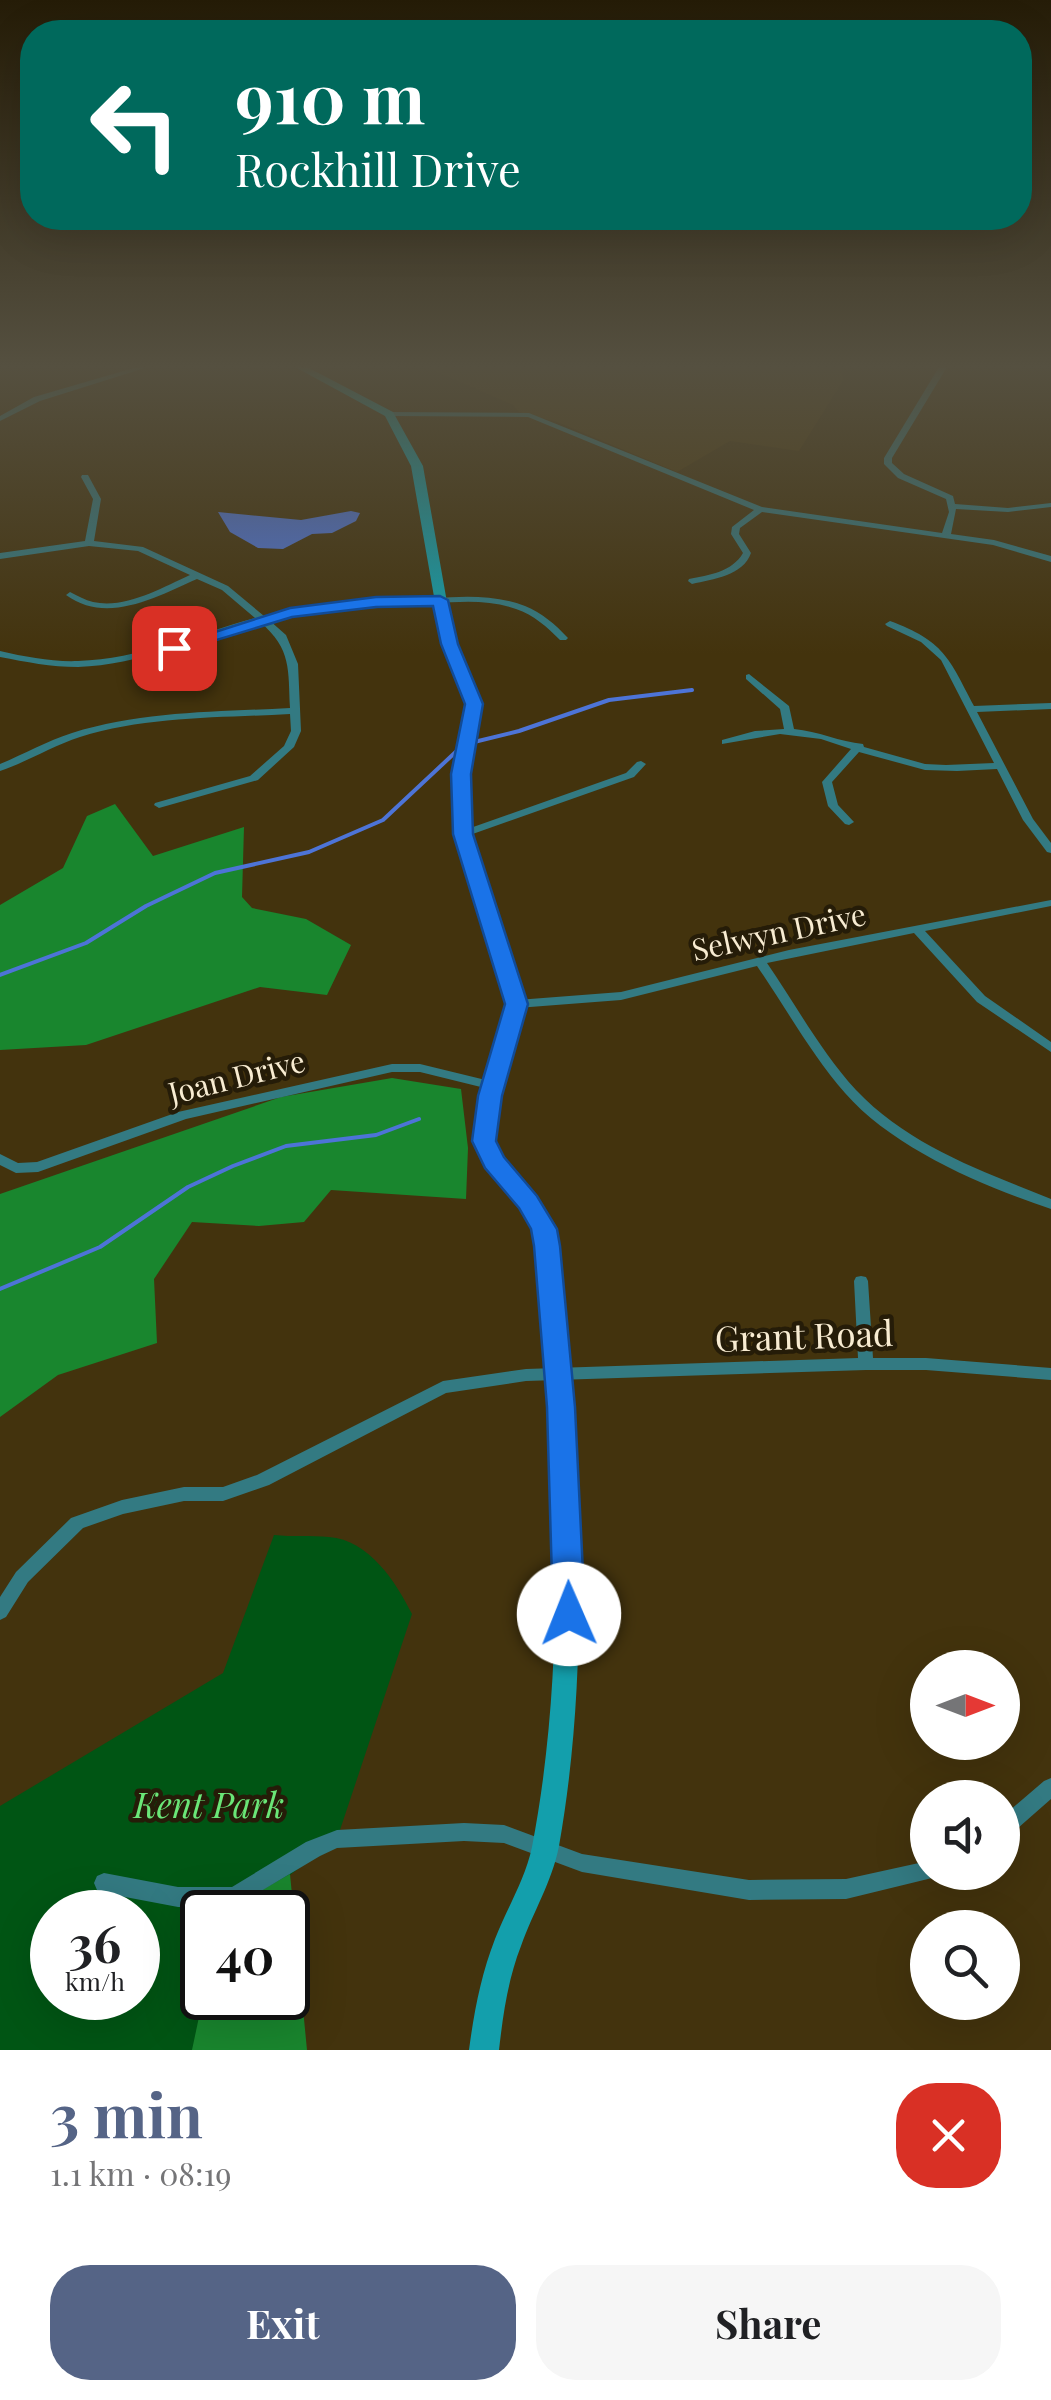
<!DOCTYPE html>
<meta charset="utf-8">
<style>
:root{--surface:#fff;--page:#f6f6f6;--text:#202124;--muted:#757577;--accent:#556486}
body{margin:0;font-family:"Playfair Display",serif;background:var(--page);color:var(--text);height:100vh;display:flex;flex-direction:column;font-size:38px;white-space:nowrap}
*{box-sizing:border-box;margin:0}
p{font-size:32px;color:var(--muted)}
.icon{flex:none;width:55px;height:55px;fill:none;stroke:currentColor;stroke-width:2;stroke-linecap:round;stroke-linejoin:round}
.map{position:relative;height:2050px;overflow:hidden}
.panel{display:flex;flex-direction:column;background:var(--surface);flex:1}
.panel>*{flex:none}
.hud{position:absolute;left:20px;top:20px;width:1012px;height:210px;border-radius:40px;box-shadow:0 10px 40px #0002;background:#00695c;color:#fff;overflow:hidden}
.needle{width:65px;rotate:90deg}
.tools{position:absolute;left:910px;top:1650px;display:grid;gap:20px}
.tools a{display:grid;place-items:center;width:110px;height:110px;border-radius:50%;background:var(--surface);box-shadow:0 10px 40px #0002;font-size:50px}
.speed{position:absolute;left:30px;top:1890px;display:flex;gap:20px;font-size:50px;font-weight:700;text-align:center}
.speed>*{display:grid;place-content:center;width:130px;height:130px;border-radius:50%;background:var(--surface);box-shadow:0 10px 40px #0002;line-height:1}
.speed small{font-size:25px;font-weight:400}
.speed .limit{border:5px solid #111;border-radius:15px;background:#fff;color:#111}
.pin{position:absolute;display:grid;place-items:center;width:85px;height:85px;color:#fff;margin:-42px;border-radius:20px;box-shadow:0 5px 15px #0006}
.me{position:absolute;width:110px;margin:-55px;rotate:359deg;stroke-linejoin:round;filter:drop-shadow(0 0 8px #0008)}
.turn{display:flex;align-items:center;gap:35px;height:210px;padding:0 50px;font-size:45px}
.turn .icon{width:130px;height:130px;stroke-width:2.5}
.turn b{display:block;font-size:70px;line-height:85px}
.round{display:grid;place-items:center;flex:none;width:105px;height:105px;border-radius:40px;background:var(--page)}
.overview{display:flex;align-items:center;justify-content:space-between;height:170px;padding:0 50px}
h1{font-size:60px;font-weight:700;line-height:75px;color:var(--accent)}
.action{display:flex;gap:20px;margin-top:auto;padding:20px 50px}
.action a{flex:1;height:115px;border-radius:40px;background:var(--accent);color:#fff;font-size:40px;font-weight:700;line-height:115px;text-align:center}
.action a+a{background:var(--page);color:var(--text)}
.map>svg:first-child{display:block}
.built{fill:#4d3b0e}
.green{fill:#005514;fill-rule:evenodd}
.forest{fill:#19862e}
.water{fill:#4d74d7}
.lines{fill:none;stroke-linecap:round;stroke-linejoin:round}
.stream{stroke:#4d74d7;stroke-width:4}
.street{fill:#337a82;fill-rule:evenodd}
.secondary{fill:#139fac;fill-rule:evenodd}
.route{fill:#1a73e8;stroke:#114b97;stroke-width:2.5}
.labels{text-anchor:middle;stroke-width:9;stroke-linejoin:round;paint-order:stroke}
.street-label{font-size:30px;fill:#f8ecd2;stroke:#251c08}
.near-street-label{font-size:35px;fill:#f8ecd2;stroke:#251c08}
.near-park-label{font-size:35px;font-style:italic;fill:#6ae677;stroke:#251c08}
</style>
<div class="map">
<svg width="1051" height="2050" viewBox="0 0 1051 2050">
<rect width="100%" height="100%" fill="#43330d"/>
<path class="built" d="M426,367h414l4,12 -45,72 -69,-10 -53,31 -120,-50 -38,-10 -6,-7z"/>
<path class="green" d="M274,1535c18,2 37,0 55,2 40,3 67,45 83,77l-75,225 -47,36 1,175h-291v-244l223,-133zM52,1912h86v86h-86zM202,1912h86v86h-86z"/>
<path class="forest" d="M115,804l38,52 91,-29 -2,70 10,11 54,11 45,26 -24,50 -67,-8 -174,58 -86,5v-145l63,-37 24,-52z
M392,1078l69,11 7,59 -2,51 -135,-9 -27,32 -45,4 -67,-4 -38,57 3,64 -99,32 -58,42v-223l281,-97z
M290,1874l17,176h-115l11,-52h85v-86h-54l3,-8z"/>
<path class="water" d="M351,511l9,2 -4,8 -24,12 -20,1 -29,15 -25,-1 -28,-16 -12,-20 83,8z"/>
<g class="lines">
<path class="stream" d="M470,743l49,-12 90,-31 83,-10
M0,975l86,-32 60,-37 69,-33 94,-21 74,-32 78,-73
M0,1289l100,-42 88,-60 45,-21 53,-20 90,-11 43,-16"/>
<path class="street" d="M137,367h11l-108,34 -40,20v-5l34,-19z
M939,367h8l-55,91v5l12,11 49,22 2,8 53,4 43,-5v4l-43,5 -52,-3 -5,25 43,6 57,16v6l-58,-17 -231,-33 -22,16 -1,6 12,19c-8,23 -38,26 -59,31l-4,-3 1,-2c20,-4 43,-7 54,-26l-12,-19 1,-7 22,-17 -226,-93 -139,-1 -4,-2 4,-2 140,1 233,94 180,26 7,-21 -3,-13 -48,-21 -14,-14v-6z
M82,475h6l13,24 -7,42 49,6 85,39 36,30c46,-10 91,-12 138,-15 40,-3 84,-10 123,5 17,7 30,18 43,32l-2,2h-6c-13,-13 -26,-25 -44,-31 -36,-13 -79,-5 -116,-2 -44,2 -87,4 -131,13l17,15 12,29 3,67 -7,16 -36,33 -99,28 -5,-3 1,-2 95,-27 34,-30 7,-15 -1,-17c-70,4 -142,2 -210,23 -28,9 -53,25 -80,34v-7c24,-10 47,-23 72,-31 71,-22 145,-21 218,-25 -2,-38 2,-59 -30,-86 -60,16 -120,43 -182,45 -27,0 -52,-5 -78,-10v-6c26,6 52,11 78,10 61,-2 119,-27 177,-43l-33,-28 -25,-11c-41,18 -90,46 -131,16l4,-3c8,4 15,8 23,10 33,7 68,-14 97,-27l-52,-24 -49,-5 -89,13v-6l85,-12 8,-42 -12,-22z
M890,621c54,20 59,37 84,85l77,-3v6l-74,3 56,107 18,24v10l-4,-1 -24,-32 -26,-51 -40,2 -32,-1 -66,-18 -27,30 6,23 16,17 -5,3 -4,-1 -17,-18 -6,-24 29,-33 -30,-10 -41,-5 -58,10v-4l33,-9 29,-2 -4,-20 -34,-30v-4l3,-1 40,32 5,23c24,2 46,13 69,15l1,3 61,17 21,1 48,-2 -53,-103 -20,-18 -34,-16 -2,-2z
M641,761l5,3 -12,13 -167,59 -4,1 -5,-3 1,-2 167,-59 11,-11z
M1051,900v6l-126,25 60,65 66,46v10l-74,-50 -63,-69 -147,30c29,42 54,89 89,127 53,56 126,81 195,109v10c-69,-23 -158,-61 -206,-116 -34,-39 -59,-85 -88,-127l-136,34 -104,8 -6,-4 6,-4 104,-8 168,-42z
M392,1064h28l78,19 1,3 -6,4 -73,-18h-28l-206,47 -148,53 -22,1 -16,-8v-11l18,9 19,-1 141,-50z
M861,1276l5,1 2,4 5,77h53l125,10v12l-125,-10h-60l-340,11 -80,12 -177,92 -46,16h-39l-61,13 -40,14 -55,54 -22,35 -6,3v-23l16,-25 55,-54 51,-18 62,-13h39l34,-12 186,-94 83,-12 332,-11 -4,-77 2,-4z
M1051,1778v21l-42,37 -7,3v-22l42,-36z
M464,1823l40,2 78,29 167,26 97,-1 82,-18v11h9l-2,5 -7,2 -82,20 -97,1 -167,-28 -78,-29 -40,-2 -127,7 -17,8 -86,51h-56l-74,-14 -7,-3 -3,-7 3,-7 7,-3 74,14h54l74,-45 31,-12z"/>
<path class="secondary" d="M295,367h12l86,45 30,54 28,159 30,79 -13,70 3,60 55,170 -27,92 -6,45 9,18 33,38 19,32 3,17c19,199 37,402 2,600 -7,36 -26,66 -38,100 -13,33 -18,69 -22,104h-30c5,-38 12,-75 26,-111 12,-31 30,-59 37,-92 38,-198 22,-402 5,-601l-3,-17 -13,-22 -34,-40 -12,-26 6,-45 27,-92 -53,-170 -1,-60 13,-70 -28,-79 -28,-159 -26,-50z"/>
</g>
<linearGradient id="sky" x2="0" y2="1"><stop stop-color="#251c07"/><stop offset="0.56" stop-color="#555040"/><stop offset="1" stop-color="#555040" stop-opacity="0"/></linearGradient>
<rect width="1051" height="654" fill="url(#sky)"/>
<path class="route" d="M440,596l8,4 10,44 25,60 -12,70 2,60 55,170 -26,92 -6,45 8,16 33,39 20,33 3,17 15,161 10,207 -5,9 -11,4 -11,-4 -5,-9 -6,-207 -13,-161 -3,-17 -12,-21 -34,-40 -13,-27 6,-45 27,-92 -52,-170 -2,-60 14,-70 -24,-60 -8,-38 -57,1 -84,10 -118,36 -9,-5 125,-40 86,-11z"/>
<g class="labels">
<g class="street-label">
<text transform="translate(779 933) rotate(-12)" y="10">Selwyn Drive</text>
<text transform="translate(237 1078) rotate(-14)" y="10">Joan Drive</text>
</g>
<g class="near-street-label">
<text transform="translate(804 1337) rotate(-2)" y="12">Grant Road</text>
</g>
<g class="near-park-label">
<text x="209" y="1818">Kent Park</text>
</g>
</g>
</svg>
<div class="tools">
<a><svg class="needle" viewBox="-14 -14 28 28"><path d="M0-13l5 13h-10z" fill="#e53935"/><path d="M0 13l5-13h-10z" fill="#757577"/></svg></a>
<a><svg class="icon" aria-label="sound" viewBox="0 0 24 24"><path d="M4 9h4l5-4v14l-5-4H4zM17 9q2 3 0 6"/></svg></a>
<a><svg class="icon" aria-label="search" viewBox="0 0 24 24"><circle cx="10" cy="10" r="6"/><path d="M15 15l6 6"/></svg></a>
</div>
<div class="speed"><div>36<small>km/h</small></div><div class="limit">40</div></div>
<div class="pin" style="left:174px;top:648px;background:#d93025"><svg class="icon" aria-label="arrive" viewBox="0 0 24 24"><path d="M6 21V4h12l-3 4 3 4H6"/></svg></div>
<svg class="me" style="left:569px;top:1614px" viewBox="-20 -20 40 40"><circle r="19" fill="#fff"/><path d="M0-13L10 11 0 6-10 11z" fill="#1a73e8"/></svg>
<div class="hud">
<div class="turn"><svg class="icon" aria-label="left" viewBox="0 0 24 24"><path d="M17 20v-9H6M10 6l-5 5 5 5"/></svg><div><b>910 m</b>Rockhill Drive</div></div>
</div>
</div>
<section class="panel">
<div class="overview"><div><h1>3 min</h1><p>1.1 km · 08:19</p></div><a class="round" style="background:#d93025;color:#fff"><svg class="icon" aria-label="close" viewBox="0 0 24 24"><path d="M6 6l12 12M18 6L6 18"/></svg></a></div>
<div class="action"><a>Exit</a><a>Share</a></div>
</section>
